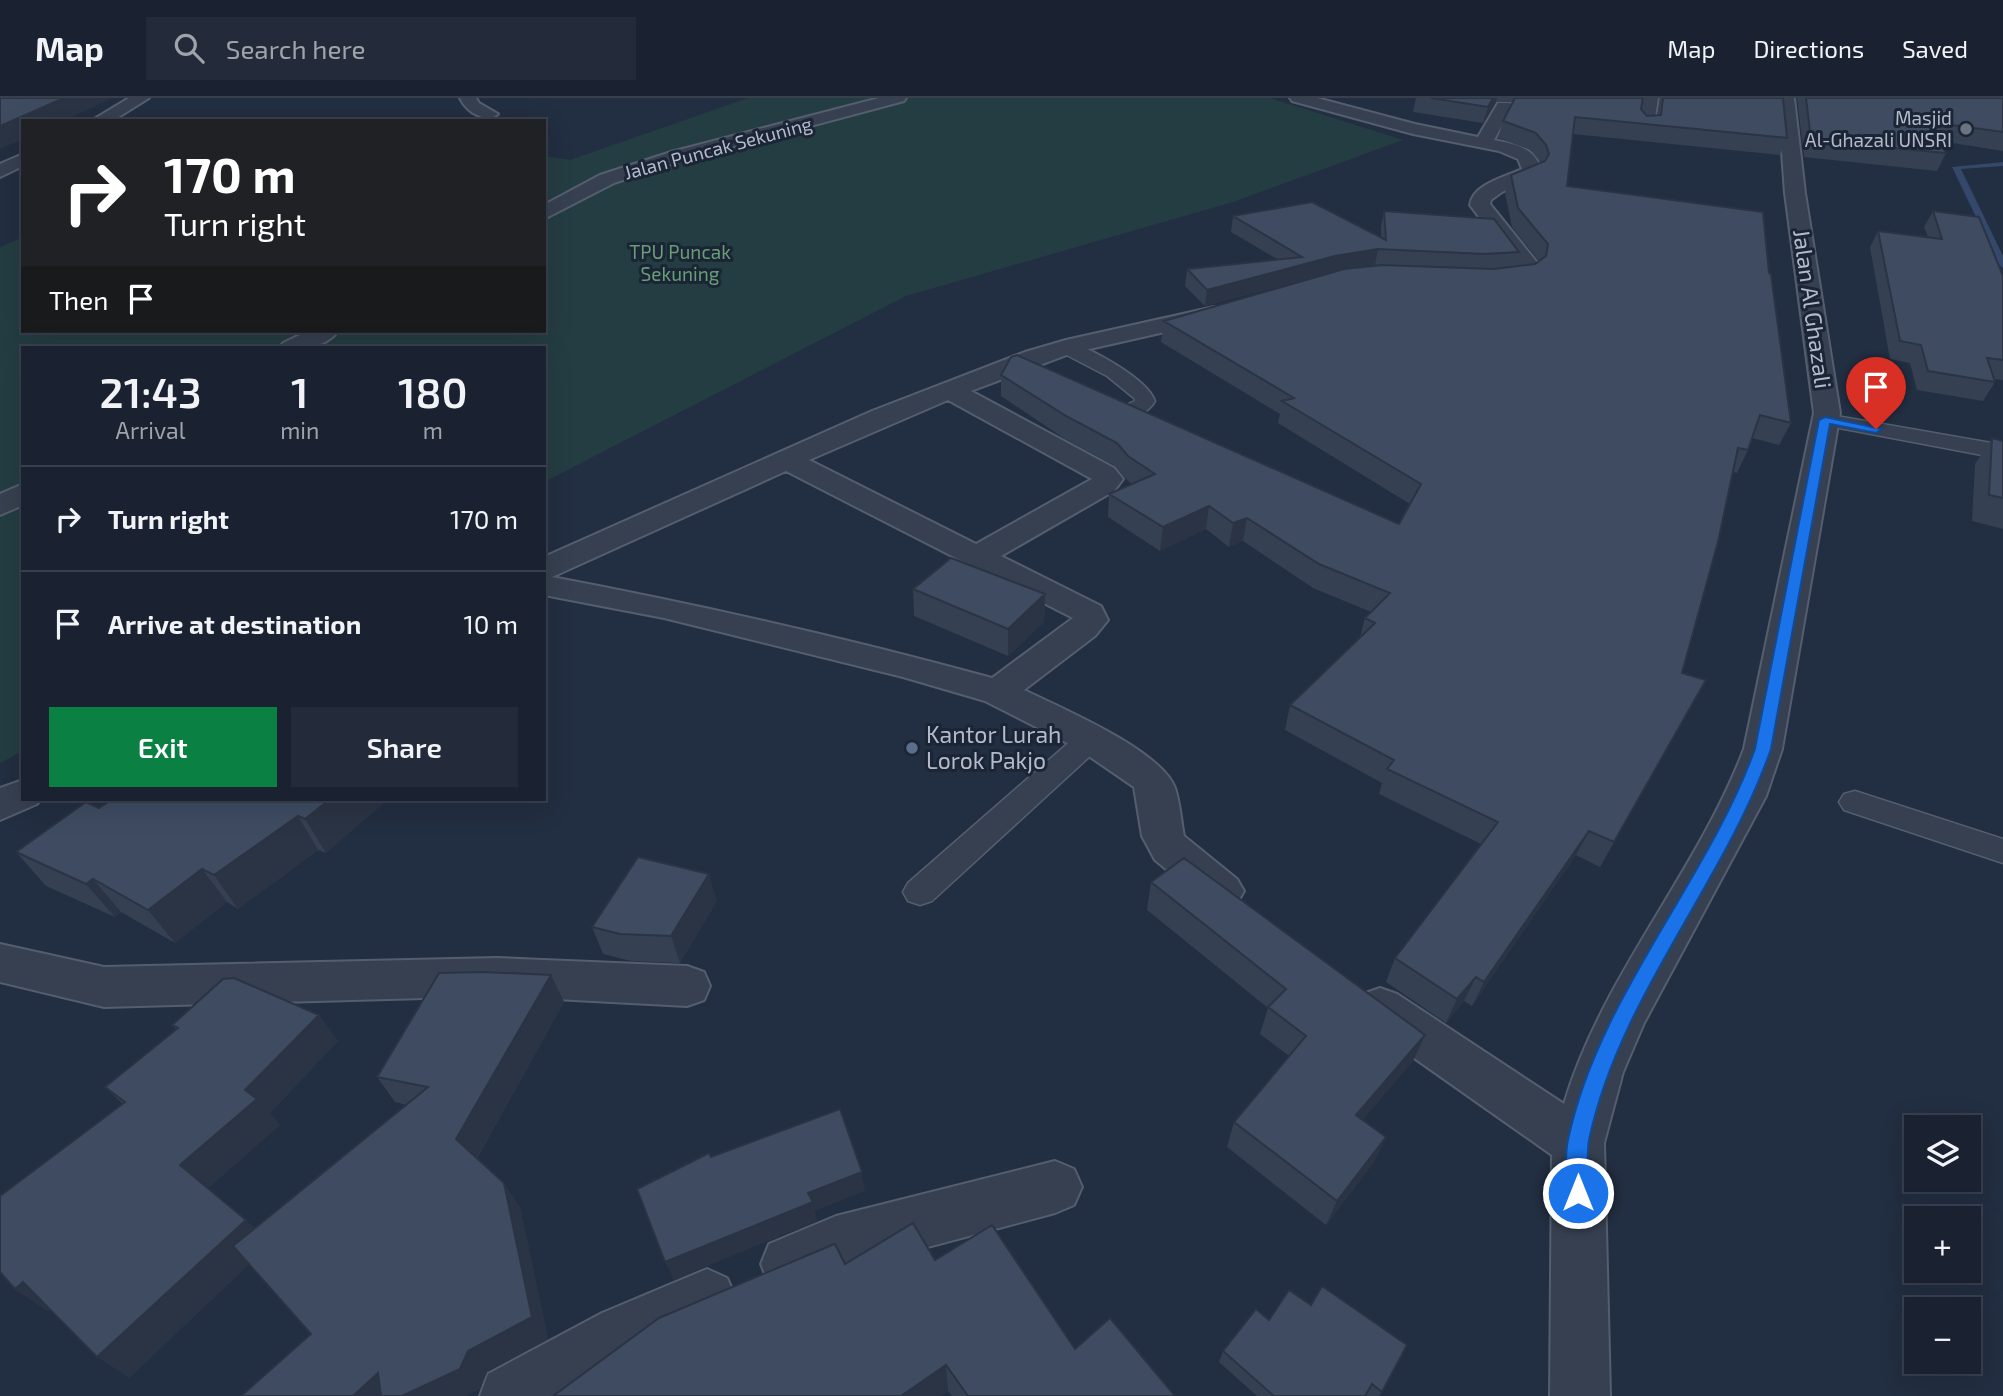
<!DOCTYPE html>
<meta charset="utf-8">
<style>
:root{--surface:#1a2231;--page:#232a39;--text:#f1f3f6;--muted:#9fa4ab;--line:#383f4d;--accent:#0b8043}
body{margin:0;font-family:"Exo 2",sans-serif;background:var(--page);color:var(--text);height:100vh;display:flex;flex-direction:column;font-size:26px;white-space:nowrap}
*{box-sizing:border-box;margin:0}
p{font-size:23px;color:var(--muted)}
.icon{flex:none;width:38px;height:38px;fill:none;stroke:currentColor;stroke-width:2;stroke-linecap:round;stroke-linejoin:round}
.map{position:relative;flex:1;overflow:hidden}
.drawer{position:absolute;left:21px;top:248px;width:525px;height:455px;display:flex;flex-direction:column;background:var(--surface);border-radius:0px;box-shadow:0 7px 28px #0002,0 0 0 2px var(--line)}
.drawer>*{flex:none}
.banner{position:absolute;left:21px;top:21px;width:525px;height:214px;border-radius:0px;box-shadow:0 7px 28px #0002,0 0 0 2px var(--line);background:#202124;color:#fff;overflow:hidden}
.buttons{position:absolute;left:1904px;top:1017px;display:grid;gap:14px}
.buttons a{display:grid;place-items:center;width:77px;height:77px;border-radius:0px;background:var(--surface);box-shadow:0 7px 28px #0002,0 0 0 2px var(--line);font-size:35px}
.pin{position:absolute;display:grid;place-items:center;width:60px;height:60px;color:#fff;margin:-72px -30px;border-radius:50% 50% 50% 0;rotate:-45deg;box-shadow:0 0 7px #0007}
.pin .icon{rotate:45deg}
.me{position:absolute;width:77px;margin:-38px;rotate:0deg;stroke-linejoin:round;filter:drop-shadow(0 0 5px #0008)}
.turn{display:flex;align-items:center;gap:24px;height:147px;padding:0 28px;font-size:32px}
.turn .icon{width:91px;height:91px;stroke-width:2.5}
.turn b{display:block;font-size:49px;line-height:60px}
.then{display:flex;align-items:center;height:66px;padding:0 28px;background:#0003;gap:14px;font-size:26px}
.eta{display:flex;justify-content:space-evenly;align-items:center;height:119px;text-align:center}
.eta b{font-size:42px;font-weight:600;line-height:49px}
.cta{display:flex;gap:14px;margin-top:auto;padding:14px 28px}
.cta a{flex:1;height:80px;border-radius:0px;background:var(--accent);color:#fff;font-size:28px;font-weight:600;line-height:80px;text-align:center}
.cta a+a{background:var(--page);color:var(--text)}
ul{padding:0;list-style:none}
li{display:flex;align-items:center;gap:21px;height:105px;padding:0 28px;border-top:2px solid var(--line)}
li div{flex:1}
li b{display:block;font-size:26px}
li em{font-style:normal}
header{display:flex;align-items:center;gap:42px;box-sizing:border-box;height:98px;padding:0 35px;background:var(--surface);border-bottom:2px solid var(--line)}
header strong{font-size:33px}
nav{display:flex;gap:38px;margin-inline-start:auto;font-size:24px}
.search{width:490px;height:63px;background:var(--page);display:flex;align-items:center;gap:18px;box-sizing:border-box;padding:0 24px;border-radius:0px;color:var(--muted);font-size:26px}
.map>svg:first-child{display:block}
.green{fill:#243d42}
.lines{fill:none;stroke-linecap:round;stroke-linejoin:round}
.stream{fill:#344869;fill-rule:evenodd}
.service-casing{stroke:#545e6e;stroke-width:3}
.minor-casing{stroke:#545e6e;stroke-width:4}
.service{fill:#364050;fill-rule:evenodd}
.minor{fill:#364050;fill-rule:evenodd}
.wall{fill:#354053}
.shaded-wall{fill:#2b3444}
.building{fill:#3e4b61;stroke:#2b3444;stroke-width:2}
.route{fill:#1a73e8;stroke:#114b97;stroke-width:2}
.worship-dot{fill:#6b7280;stroke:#1b2535;stroke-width:2.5}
.service-dot{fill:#5c6f8a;stroke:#1b2535;stroke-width:2.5}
.labels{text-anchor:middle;stroke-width:6;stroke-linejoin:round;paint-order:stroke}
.far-poi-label{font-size:19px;fill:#b3bbcb;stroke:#1b2535;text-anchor:end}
.far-street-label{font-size:19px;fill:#b3bbcb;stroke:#1b2535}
.far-park-label{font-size:19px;fill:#689e76;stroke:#1b2535}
.street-label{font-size:23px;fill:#b3bbcb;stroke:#1b2535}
.poi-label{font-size:23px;fill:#b3bbcb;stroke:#1b2535;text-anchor:start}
</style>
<header>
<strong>Map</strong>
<div class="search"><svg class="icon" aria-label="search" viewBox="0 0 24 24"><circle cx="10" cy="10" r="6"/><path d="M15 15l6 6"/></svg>Search here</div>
<nav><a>Map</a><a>Directions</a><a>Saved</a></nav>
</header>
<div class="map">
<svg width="2003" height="1298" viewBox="0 0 2003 1298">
<rect width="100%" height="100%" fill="#222e41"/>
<path class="green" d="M748,0h522l133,42 -170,62 -327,94 -362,186v-134h-521v403l-23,12v-516l23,-10v94h521v-175l26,4z"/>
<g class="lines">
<path class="stream" d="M2003,64v4l-42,3 42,87v12l-4,-3 -47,-98z"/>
<g class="service-casing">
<path id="service" d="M1066,243c23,6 81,37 89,60 -6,12 -25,20 -38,16l-3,-4 3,-4 18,-8 -1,-3 -27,-22 -48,-25 -3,-4 3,-4z
M1825,316l178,31v14l-185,-35 -4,-4 4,-4z
M1091,631l10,3 5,7 -5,7 -169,155 -12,4 -12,-4 -5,-9 5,-9 173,-151z
M1855,693l148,48v24l-159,-53 -5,-8 5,-8z"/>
</g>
<g class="minor-casing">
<path id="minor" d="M129,0h20l-37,23h-21z
M460,0h16l3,5 19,11 -8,5c-14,-3 -24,-8 -30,-21z
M879,0h27l-2,3 -221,59 -69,23 -70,36v-14l56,-30 71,-23z
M1290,0h27l98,26 63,13 20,-34h12l2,3 -18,34c21,4 43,8 47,32l-2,4 -37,16 -11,8 -1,4 49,61 1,6c-12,17 -42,19 -62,14l-3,-5 3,-5 40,-6 -48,-64c3,-21 35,-28 52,-36l-4,-10 -19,-8 -86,-17 -121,-33z
M1642,0h16l-5,32h-12l-3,-4z
M1778,0h16l11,95 35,220 -58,336 -16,47 -122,227 -21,49 -19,71 6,253h-60l2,-241 -189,-133 -7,-14 7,-14 17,-6 17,6 167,110c38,-128 133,-231 180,-355l70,-336 -29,-220z
M23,56v12l-23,11v-13z
M1214,209l8,2 4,5 -4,5 -150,34 -101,38 143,77 9,11 -9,12 -113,65 100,50 7,14 -13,16 -71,54c37,18 137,60 151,98 5,15 6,33 9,48l53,43 7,12 -7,12 -15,5 -15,-5 -52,-43 -13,-24 -8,-49 -57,-39 -92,-47 -82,-24 -239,-59 -120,-23v-38l328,-146 153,-59 41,-12zM948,302l144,79 -116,65 -167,-84zM786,373l287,147 -81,60c-145,-40 -292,-73 -440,-101z
M308,233h30c-13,18 -39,18 -58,17l3,-5z
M23,386v21l-23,10v-21z
M23,682v20h17l-3,4 -37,16v-32z
M0,846l104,23 393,-9 190,8 17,6 6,14 -6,14 -17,6 -190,-10 -393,11 -104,-25z
M1055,1063l19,8 8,18 -8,18 -19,8 -217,58 -49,21 -20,-8 -8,-20 8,-20 67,-28z
M707,1171l20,9 9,20 -9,20 -83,37 -74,41h-90l8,-22 114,-61z"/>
</g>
<use href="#service" class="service"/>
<use href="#minor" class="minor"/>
</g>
<path class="wall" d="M1416,0h227l-2,11 6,7h10l3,-18h123l4,40 -7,17 -207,-21 -6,52 202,87 22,150 -12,22 -27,-7 -4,12 -11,23 -4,-1 -51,201 24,7 -106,187 -24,-12 -104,151 -8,-5 -18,22 -60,-41 9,-24 86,-114 -102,-50 3,-11 -97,-53 5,-25 70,-68 5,-19 6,-6 -58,-24 -70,-47 -14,6 -23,-18 -46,22 -52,-34 1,-23 23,-10 -6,-5 -11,-13 -50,-27 -64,-43v-21l398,149 11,-20 -132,-81 2,-9 -119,-72 3,-21 169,-49 -128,34 -20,-20 2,-17 90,-10 -46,-27 2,-16 148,22v-12l3,-15 135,41 -5,15 21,-3 4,-3 -27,-34 -7,-34 6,-18 30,-12 -10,-13 -33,-12 5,-17 9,-19h-16l-13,21 -70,-11z
M1797,0h206v53l-63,-10 6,12 -9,18 -133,-14z
M1933,113l70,65v104l-10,-1 2,3 -12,19 -66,-11 -7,-27 -20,-4 -20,-112 8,-16 50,6 -4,-10z
M1992,340l11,3v88l-31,-8 3,-57z
M913,491l132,5 -1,28 -36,34 -94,-40z
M387,702l-61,53 -8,-3 -80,59 -11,-7 -52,41 -54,-31 -6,5 -69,-31 -30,-34z
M1151,784l274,153 -12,26 -51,59 24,17 -12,25 -48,63 -99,-78 7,-25 55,-66 -29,-22 8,-26 -121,-98z
M717,803l-37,62 -49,-2 -28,-7 -11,-27z
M551,877l13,27 -87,156 43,49 28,132 -61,33 -7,17 -169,-55 -62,-70 -120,114 -79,-68 -2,1 -33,-22 108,-185 -18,-17 71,-57 -4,-5 147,-10 19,26 -68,72 10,12 -72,63 46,40 152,-123 -11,-3 -18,-25z
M935,1162l140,89 100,47h-223l-107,-132z
M1289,1192l93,102 -3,4h-12l-2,-1v1h-108l-38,-34 4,-11 46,-31z"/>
<path class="shaded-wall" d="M64,0h49l-50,23h-40v18l-23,10v-23z
M1493,0h4l-1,4 -13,21 5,-16z
M1378,151l-3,16 -43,7 -127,34 2,-16 128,-34z
M1209,408l-3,23 -46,22 3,-24z
M1247,420l-4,23 -14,6 4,-24z
M1045,496l-1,28 -36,34v-27z
M329,702h58l-61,53 -21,-34z
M298,718l20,34 -80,59 -24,-34z
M1589,733l-13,24 -104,151 12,-24z
M202,771l25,33 -52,41 -27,-33z
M709,776l8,27 -37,62 -9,-27z
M93,781l28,33 -6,5 -29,-33z
M551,877l13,27 -91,162 -17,-25z
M1476,879l-12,24 -18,22 11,-24z
M319,917l19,26 -68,72 10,12 -74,65 -26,-25 65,-75z
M1425,937l-12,26 -68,80 11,-26z
M1386,1039l-12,25 -48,63 11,-24z
M862,1074l3,19 -50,20 2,10 -143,59 -9,-18 143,-69z
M504,1085l16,24 28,132 -61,33 -7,17 -14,7h-64l66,-45z
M246,1122l25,23 -142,135 -32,-21z
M23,1184l33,23 -8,6 -33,-22z
M946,1267l2,26 -7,5h-40z
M378,1275l19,23h-44z"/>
<path class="building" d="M0,0h64l-64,28z
M1431,0h62l-5,9z
M1515,0h128l-2,11 6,7 14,-1 2,-17h120l4,40 -212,-21 -8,69 196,26 6,61 2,1 20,149 -31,-8 -12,35 -10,-2 -20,94 -36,131 24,7 -92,162 -25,-11 -105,151 -8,-5 -19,22 -62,-41 103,-136 -111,-53 7,-9 -104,-55 85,-82 -10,-5 25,-25 -71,-29 -72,-46 -14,5 -24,-17 -46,21 -54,-33 46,-20 -27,-18 -11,-13 -51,-27 -65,-41 10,-18 6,-2 382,169 22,-40 -139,-83 12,-3 -130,-77 180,-52 38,-4 112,4 41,-5 11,-8 2,-12 -30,-36 -7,-33 34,-14 4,-7 -3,-9 -10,-12 -33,-12z
M1806,0h197v34l-73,-10 16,31 -135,-13z
M1312,104l74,38 -2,-29 110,8 25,33 -35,2 -106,-5 -43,7 -128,34 -20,-21 115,-12 -69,-41z
M1933,113l46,6 24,59v84l-16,-2 8,24 -67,-11 -7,-26 -21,-4 -22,-110 64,8z
M1992,340l11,3v57l-14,-3z
M951,460l94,36 -37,35 -95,-40z
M111,702h218l-24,19 -7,-3 -84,59 -12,-6 -54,41 -55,-31 -7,5 -70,-32 70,-50 13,6z
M638,759l71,17 -38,62 -51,-2 -28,-7z
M1184,760l241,177 -69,80 30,22 -49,64 -103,-79 72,-86 -38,-29 18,-18 -135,-107z
M483,874l68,3 -95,164 48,44 28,134 -64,34 -8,18 -58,27h-21l-3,-23 -25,23h-112l70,-62 -78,-88 195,-159 -51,-10 62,-104z
M234,880l85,37 -74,75 12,9 -77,66 66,55 -149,137 -74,-75 -8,7 -15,-17v-76l125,-94 -20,-15 73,-59 -6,-3 51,-46z
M840,1011l22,63 -54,21 5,9 -148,60 -28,-73 72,-36 2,4z
M913,1125l22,37 57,-35 83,124 35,-31 65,78h-207l-22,-31 -45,31h-348l106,-78 173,-73 3,-1 10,20z
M1322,1188l85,59 -25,47 -10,-8 -7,12h-91l-51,-45 33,-42 13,11 20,-30 22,15z"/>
<path class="route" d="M1825,319l57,12 -6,4 -46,-9 -59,325c-47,135 -152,248 -182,391 -3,16 0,36 0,53l-3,8 -8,3 -8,-3 -3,-8c0,-17 -3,-36 1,-53 30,-143 138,-256 187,-391l64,-329z"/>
<circle class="worship-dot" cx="1966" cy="31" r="7"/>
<circle class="service-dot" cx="912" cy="650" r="7"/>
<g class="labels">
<g class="far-poi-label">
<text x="1952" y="27">Masjid<tspan x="1952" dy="22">Al-Ghazali UNSRI</tspan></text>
</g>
<g class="far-street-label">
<text transform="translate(718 50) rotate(-15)" y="7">Jalan Puncak Sekuning</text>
</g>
<g class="far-park-label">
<text x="680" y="161">TPU Puncak<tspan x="680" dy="22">Sekuning</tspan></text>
</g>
<g class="street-label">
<text transform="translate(1812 211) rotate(82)" y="8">Jalan Al Ghazali</text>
</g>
<g class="poi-label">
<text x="926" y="645">Kantor Lurah<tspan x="926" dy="26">Lorok Pakjo</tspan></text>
</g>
</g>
</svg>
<div class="buttons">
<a><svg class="icon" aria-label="layers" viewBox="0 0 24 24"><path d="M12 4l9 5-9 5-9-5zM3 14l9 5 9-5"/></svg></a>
<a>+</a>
<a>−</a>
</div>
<div class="pin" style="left:1876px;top:331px;background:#d93025"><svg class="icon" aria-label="arrive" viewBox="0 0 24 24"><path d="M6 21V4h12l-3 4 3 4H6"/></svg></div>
<svg class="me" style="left:1578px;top:1095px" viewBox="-20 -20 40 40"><circle r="17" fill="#1a73e8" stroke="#fff" stroke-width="3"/><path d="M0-11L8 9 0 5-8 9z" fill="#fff"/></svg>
<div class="banner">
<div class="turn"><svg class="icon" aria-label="right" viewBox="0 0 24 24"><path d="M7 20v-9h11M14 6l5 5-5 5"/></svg><div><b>170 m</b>Turn right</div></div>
<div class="then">Then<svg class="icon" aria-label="arrive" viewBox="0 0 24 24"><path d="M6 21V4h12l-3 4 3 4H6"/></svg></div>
</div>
<section class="drawer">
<div class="eta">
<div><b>21:43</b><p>Arrival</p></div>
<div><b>1</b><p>min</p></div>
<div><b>180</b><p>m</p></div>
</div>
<ul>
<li><svg class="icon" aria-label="right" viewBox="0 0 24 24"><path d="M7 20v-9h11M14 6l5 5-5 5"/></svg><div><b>Turn right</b></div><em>170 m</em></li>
<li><svg class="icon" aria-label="arrive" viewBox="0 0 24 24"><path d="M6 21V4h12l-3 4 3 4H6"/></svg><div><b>Arrive at destination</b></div><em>10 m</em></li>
</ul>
<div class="cta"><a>Exit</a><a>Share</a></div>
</section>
</div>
